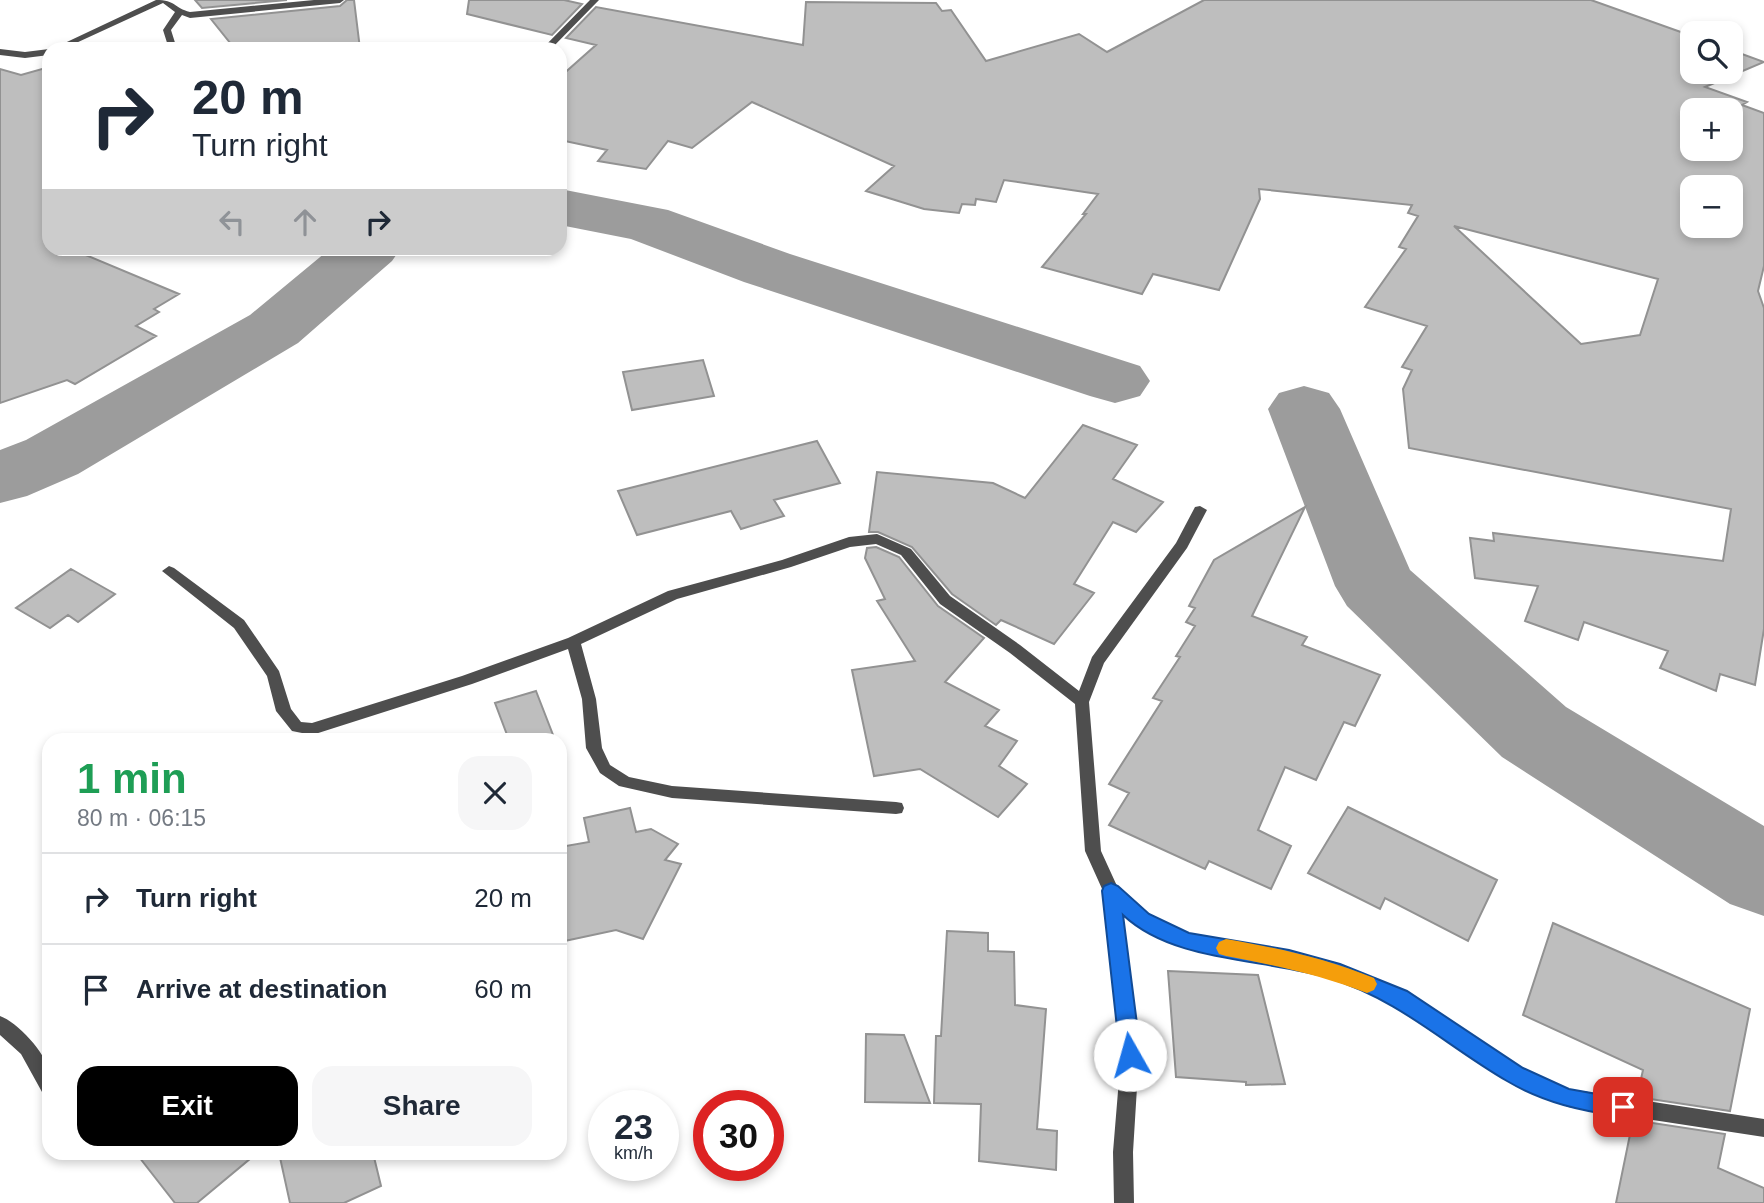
<!DOCTYPE html>
<meta charset="utf-8">
<style>
:root{--surface:#fff;--page:#f6f6f7;--text:#1f2937;--muted:#747a83;--line:#e0e1e3;--accent:#000}
body{margin:0;font-family:Helvetica,sans-serif;background:var(--page);color:var(--text);height:100vh;display:flex;flex-direction:column;font-size:26px;white-space:nowrap}
*{box-sizing:border-box;margin:0}
p{font-size:23px;color:var(--muted)}
.icon{flex:none;width:38px;height:38px;fill:none;stroke:currentColor;stroke-width:2;stroke-linecap:round;stroke-linejoin:round}
.map{position:relative;flex:1;overflow:hidden}
.details{position:absolute;left:42px;top:733px;width:525px;height:427px;display:flex;flex-direction:column;background:var(--surface);border-radius:21px;box-shadow:0 4px 10px #0003}
.details>*{flex:none}
.banner{position:absolute;left:42px;top:42px;width:525px;height:214px;border-radius:21px;box-shadow:0 4px 10px #0003;background:#fff;color:var(--text);overflow:hidden}
.tools{position:absolute;left:1680px;top:21px;display:grid;gap:14px}
.tools a{display:grid;place-items:center;width:63px;height:63px;border-radius:14px;background:var(--surface);box-shadow:0 4px 10px #0003;font-size:35px}
.speed{position:absolute;left:588px;top:1090px;display:flex;gap:14px;font-size:35px;font-weight:700;text-align:center}
.speed>*{display:grid;place-content:center;width:91px;height:91px;border-radius:50%;background:var(--surface);box-shadow:0 4px 10px #0003;line-height:1}
.speed small{font-size:18px;font-weight:400}
.speed .limit{border:10px solid #d22;background:#fff;color:#111}
.pin{position:absolute;display:grid;place-items:center;width:60px;height:60px;color:#fff;margin:-30px;border-radius:14px;box-shadow:0 4px 10px #0006}
.me{position:absolute;width:77px;margin:-38px;rotate:353deg;stroke-linejoin:round;filter:drop-shadow(0 0 5px #0008)}
.turn{display:flex;align-items:center;gap:24px;height:147px;padding:0 35px;font-size:32px}
.turn .icon{width:91px;height:91px;stroke-width:2.5}
.turn b{display:block;font-size:49px;line-height:60px}
.lanes{display:flex;align-items:center;height:66px;padding:0 35px;background:#0003;justify-content:center;gap:35px;direction:ltr}
.lanes .off{opacity:.35}
.round{display:grid;place-items:center;flex:none;width:74px;height:74px;border-radius:21px;background:var(--page)}
.headline{display:flex;align-items:center;justify-content:space-between;height:119px;padding:0 35px}
h1{font-size:42px;font-weight:800;line-height:52px;color:#1e9e55}
.primary-button{display:flex;gap:14px;margin-top:auto;padding:14px 35px}
.primary-button a{flex:1;height:80px;border-radius:21px;background:var(--accent);color:#fff;font-size:28px;font-weight:800;line-height:80px;text-align:center}
.primary-button a+a{background:var(--page);color:var(--text)}
ul{padding:0;list-style:none}
li{display:flex;align-items:center;gap:21px;height:91px;padding:0 35px;border-top:2px solid var(--line)}
li div{flex:1}
li b{display:block;font-size:26px}
li em{font-style:normal}
.map>svg:first-child{display:block}
.lines{fill:none;stroke-linecap:round;stroke-linejoin:round}
.river{fill:#9c9c9c;fill-rule:evenodd}
.building{fill:#bebebe;stroke:#929292;stroke-width:2;fill-rule:evenodd}
.minor{fill:#4e4e4e;fill-rule:evenodd}
.route{fill:#1a73e8;stroke:#114b97;stroke-width:2}
.slow{fill:#f59e0b}
</style>
<div class="map">
<svg width="1764" height="1203" viewBox="0 0 1764 1203">
<rect width="100%" height="100%" fill="#fff"/>
<g class="lines">
<path class="river" d="M560,189l108,21 122,44 350,112 10,15 -10,15 -25,7 -25,-7 -346,-114 -113,-43 -71,-14z
M331,248h70l-9,13 -94,82 -220,131 -51,22 -27,7v-53l26,-10 224,-125z
M1304,386l25,7 11,16 70,161 156,137 198,119v90l-34,-12 -228,-147 -155,-151 -12,-20 -67,-177 11,-16z"/>
</g>
<path class="building" d="M195,0h92l-85,8z
M347,0h7l6,49h-125l-24,-30 129,-13z
M469,0h95l18,4 -30,31 -85,-21z
M1204,0h387l101,36v36h39v-22l33,12 -59,25 42,15 -5,3 22,8v153l-6,25 6,17v321l-9,56 -35,-11 -4,17 -56,-23 8,-17 -84,-29 -6,18 -53,-19 13,-35 -63,-8 -5,-40 24,3 -1,-8 230,28 8,-52 -322,-61 -6,-59 9,-19 -10,-3 25,-41 -62,-19 41,-58 -7,-2 19,-31 -10,-3 4,-8 -153,-16 1,10 -41,91 -66,-16 -11,20 -100,-27 44,-53h-3l15,-20 -94,-14 -8,22 -20,-3 -1,6 -13,-1 -3,9 -35,-4 -58,-18 28,-25 -142,-64 -60,46 -24,-7 -22,28 -48,-8 9,-11 -47,-10v-63l36,-32 -30,-7 30,-31 207,38 3,-43 130,1 6,8 9,-1 35,51 93,-27 28,18zM1692,110h39v39h-39zM1692,187h39v39h-39zM1454,226l204,53 -18,56 -59,9z
M49,67v181h20l110,46 -25,15 5,3 -23,14 20,10 -81,48 -8,-4 -67,23v-334l21,6z
M703,360l11,36 -82,14 -9,-38z
M1083,425l54,20 -24,34 50,23 -27,30 -23,-10 -39,62 20,9 -40,51 -53,-24 -5,5 -44,-31 -40,-47 -34,-15h-9l8,-60 116,11 32,15z
M817,441l23,42 -66,17 10,16 -43,13 -10,-18 -94,24 -19,-44z
M1305,507l-53,109 55,21 -5,8 78,30 -25,51 -11,-4 -28,58 -31,-13 -27,63 33,16 -20,43 -62,-28 -4,8 -96,-44 20,-32 -20,-9 53,-83 -9,-3 27,-41 -4,-1 19,-30 -9,-4 9,-14 -6,-2 25,-46z
M876,547l23,10 39,49 46,32 -39,44 54,28 -14,16 32,15 -18,25 28,18 -29,33 -78,-48 -46,7 -22,-106 63,-9 -38,-60 8,-2 -20,-41 2,-10z
M71,569l44,25 -37,28 -10,-7 -18,13 -34,-20z
M536,691l19,49h-46l-14,-37z
M1348,807l149,73 -29,61 -83,-43 -5,11 -72,-36z
M630,808l6,24 15,-3 27,15 -13,16 16,4 -38,75 -27,-9 -56,12v-95l29,-5 -5,-24z
M1553,923l197,86 -20,102 -93,-14 6,-27 -120,-55z
M947,931l41,2v18l26,1 1,53 31,4 -9,120 20,2 -1,39 -77,-9 2,-57 -47,-1 2,-67h5z
M1168,971l90,4 27,109 -39,1v-3l-70,-5z
M866,1034l38,1 26,68 -65,-1z
M1633,1120l92,14 -7,34 46,20v15h-148z
M136,1153h121l-60,50h-22z
M279,1153h94l8,33 -37,17h-54z"/>
<g class="lines">
<path class="minor" d="M156,0c20,0 18,8 34,12l124,-12h30l-4,3 -150,15 -8,-3 -11,15 6,19h-8l-6,-19 12,-18 -12,-9 -100,46h-11z
M590,0h9l-48,49h-9z
M0,49l25,3 24,-3v6l-24,3 -25,-3z
M1200,506l7,4 -20,38 -83,115 -15,39 12,149 16,35 31,29 41,19 100,16 45,12 72,29 116,78 47,20 195,30v18l-196,-30 -58,-26 -116,-78 -62,-26 -43,-11 -102,-17 -51,-24 -14,-13 17,143 -6,97 1,51h-20l-1,-51 8,-97 -18,-164 -18,-40 -10,-147 -65,-51 -70,-49 -39,-49 -25,-11 -26,3 -59,20 -114,32 -96,45 15,55 6,49 8,17 19,12 43,9 224,16 6,1 2,5 -2,5 -6,1 -224,-16 -53,-12 -19,-13 -14,-25 -4,-49 -14,-50 -96,35 -160,51 -20,-4 -16,-20 -9,-35 -33,-48 -72,-57 7,-5 5,2 70,52 35,51 12,38 10,13 11,1 150,-47 106,-38 100,-47 114,-31 67,-23 28,-3 34,15 39,47 70,49 59,46 13,-34 84,-114 19,-36z
M0,1016c17,6 46,37 49,55 1,8 0,16 0,24l-7,-3 -21,-38 -21,-19z"/>
</g>
<path class="route" d="M1111,883l7,3 31,28 40,19 100,17 51,14 67,27 116,77 46,21 61,11 3,7 -3,7 -7,3c-41,-6 -79,-14 -116,-36 -62,-36 -107,-81 -178,-103 -65,-20 -155,-15 -206,-63l18,140 -3,7 -8,3 -7,-3 -3,-7 -18,-164 2,-5z"/>
<path class="slow" d="M1226,939c52,9 99,19 148,39l3,6 -3,6 -7,3c-47,-18 -92,-28 -141,-37l-7,-2 -3,-6 3,-6z"/>
</svg>
<div class="tools">
<a><svg class="icon" aria-label="search" viewBox="0 0 24 24"><circle cx="10" cy="10" r="6"/><path d="M15 15l6 6"/></svg></a>
<a>+</a>
<a>−</a>
</div>
<div class="speed"><div>23<small>km/h</small></div><div class="limit">30</div></div>
<div class="pin" style="left:1623px;top:1107px;background:#d93025"><svg class="icon" aria-label="arrive" viewBox="0 0 24 24"><path d="M6 21V4h12l-3 4 3 4H6"/></svg></div>
<svg class="me" style="left:1130px;top:1055px" viewBox="-20 -20 40 40"><circle r="19" fill="#fff"/><path d="M0-13L10 11 0 6-10 11z" fill="#1a73e8"/></svg>
<div class="banner">
<div class="turn"><svg class="icon" aria-label="right" viewBox="0 0 24 24"><path d="M7 20v-9h11M14 6l5 5-5 5"/></svg><div><b>20 m</b>Turn right</div></div>
<div class="lanes"><svg class="icon off" aria-label="left" viewBox="0 0 24 24"><path d="M17 20v-9H6M10 6l-5 5 5 5"/></svg><svg class="icon off" aria-label="ahead" viewBox="0 0 24 24"><path d="M12 20V5M6 11l6-6 6 6"/></svg><svg class="icon" aria-label="right" viewBox="0 0 24 24"><path d="M7 20v-9h11M14 6l5 5-5 5"/></svg></div>
</div>
<section class="details">
<div class="headline"><div><h1>1 min</h1><p>80 m · 06:15</p></div><a class="round"><svg class="icon" aria-label="close" viewBox="0 0 24 24"><path d="M6 6l12 12M18 6L6 18"/></svg></a></div>
<ul>
<li><svg class="icon" aria-label="right" viewBox="0 0 24 24"><path d="M7 20v-9h11M14 6l5 5-5 5"/></svg><div><b>Turn right</b></div><em>20 m</em></li>
<li><svg class="icon" aria-label="arrive" viewBox="0 0 24 24"><path d="M6 21V4h12l-3 4 3 4H6"/></svg><div><b>Arrive at destination</b></div><em>60 m</em></li>
</ul>
<div class="primary-button"><a>Exit</a><a>Share</a></div>
</section>
</div>
